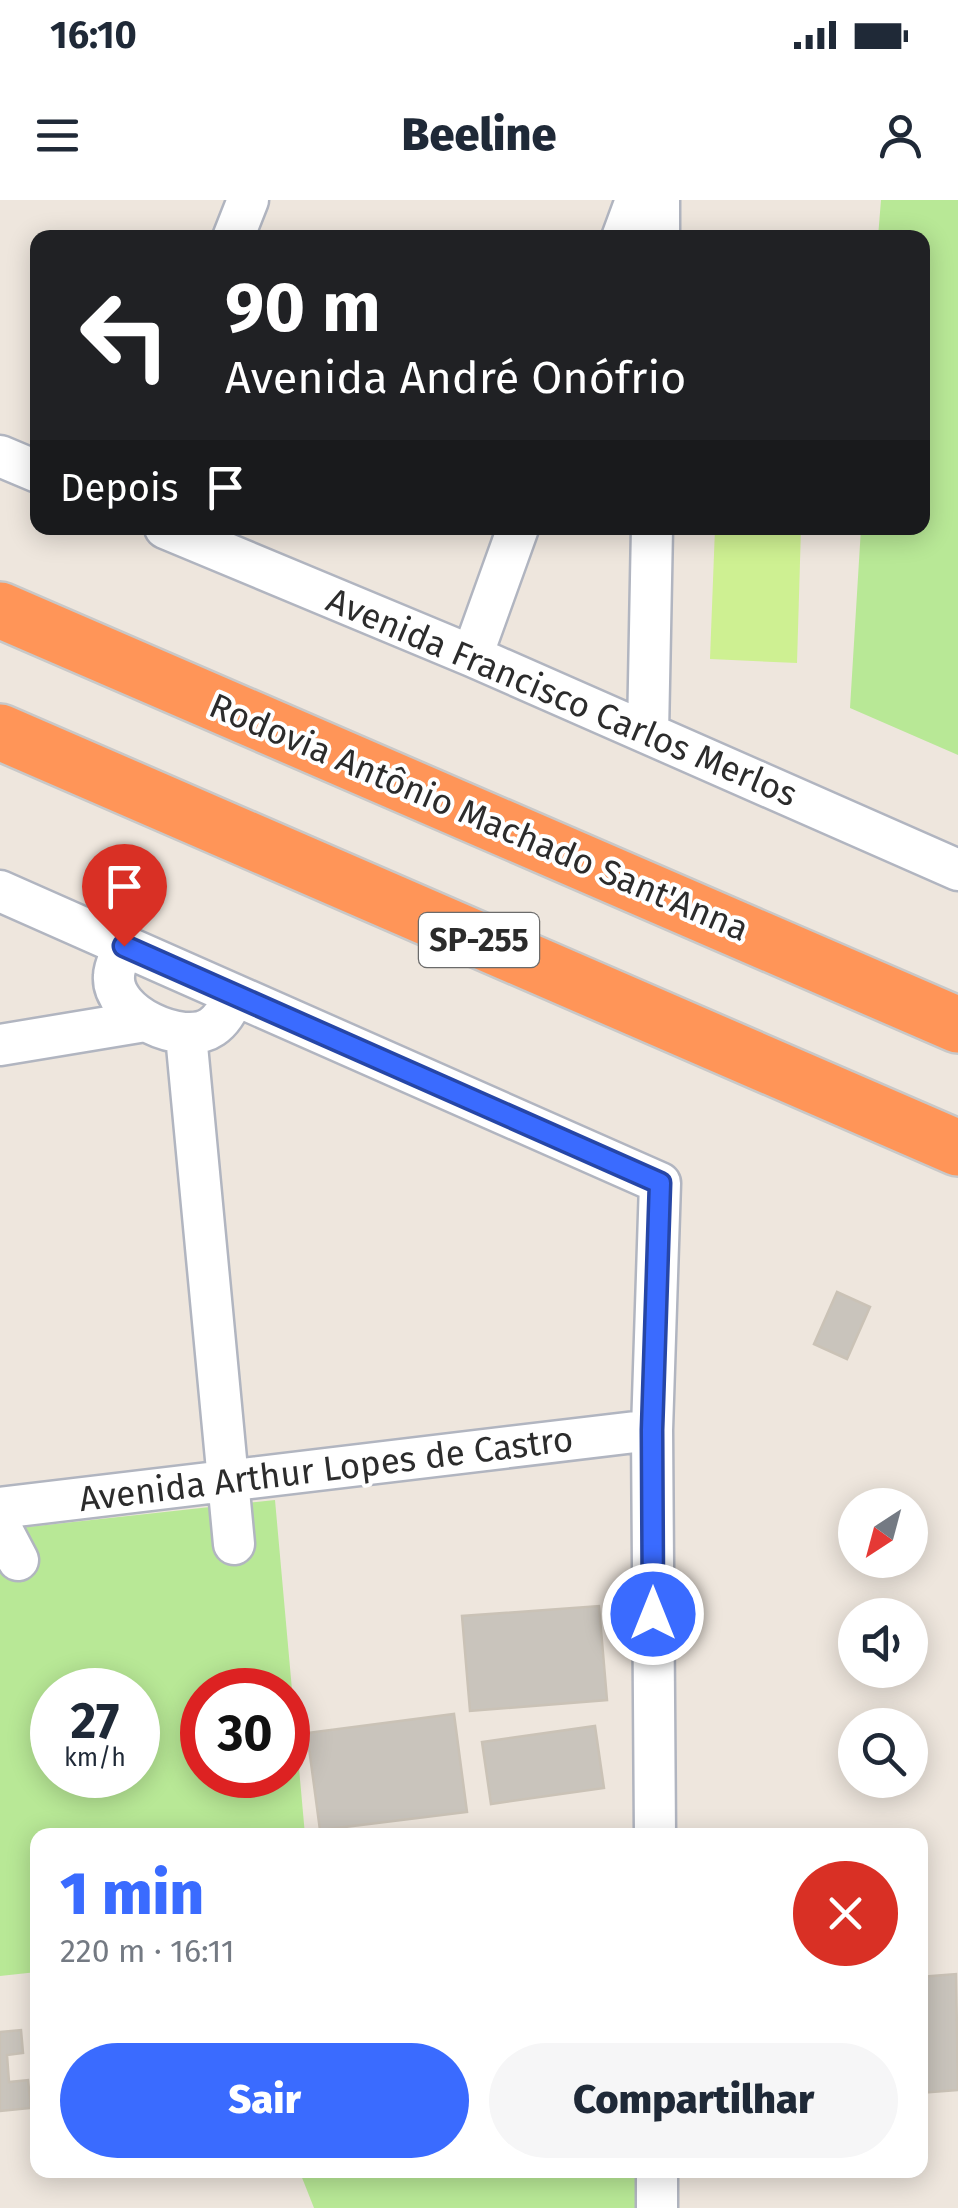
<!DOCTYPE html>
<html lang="pt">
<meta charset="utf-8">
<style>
:root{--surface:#fff;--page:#f6f6f7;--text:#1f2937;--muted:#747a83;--accent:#3a6bff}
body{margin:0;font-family:"Fira Sans",sans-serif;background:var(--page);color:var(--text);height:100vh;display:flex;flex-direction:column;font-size:38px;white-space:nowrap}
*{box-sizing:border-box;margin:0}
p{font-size:32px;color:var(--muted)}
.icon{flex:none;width:55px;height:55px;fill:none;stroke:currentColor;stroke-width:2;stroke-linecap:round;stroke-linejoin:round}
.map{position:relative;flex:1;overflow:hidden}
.drawer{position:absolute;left:30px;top:1628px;width:898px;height:350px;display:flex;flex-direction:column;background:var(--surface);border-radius:20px;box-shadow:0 5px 25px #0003}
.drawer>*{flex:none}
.top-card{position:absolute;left:30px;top:30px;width:900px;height:305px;border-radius:20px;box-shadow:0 5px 25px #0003;background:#202124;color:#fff;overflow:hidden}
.needle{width:65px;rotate:216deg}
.controls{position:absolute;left:838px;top:1288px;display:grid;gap:20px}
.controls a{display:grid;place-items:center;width:90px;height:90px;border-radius:50%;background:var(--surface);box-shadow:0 5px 25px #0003;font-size:50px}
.speed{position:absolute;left:30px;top:1468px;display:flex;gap:20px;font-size:50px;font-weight:700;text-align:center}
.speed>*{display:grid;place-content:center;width:130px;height:130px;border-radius:50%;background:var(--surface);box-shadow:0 5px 25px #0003;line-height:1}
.speed small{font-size:25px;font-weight:400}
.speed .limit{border:15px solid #d22;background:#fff;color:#111}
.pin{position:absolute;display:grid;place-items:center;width:85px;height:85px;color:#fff;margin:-102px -42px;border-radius:50% 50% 50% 0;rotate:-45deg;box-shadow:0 0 10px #0007}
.pin .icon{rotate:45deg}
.me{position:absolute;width:110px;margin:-55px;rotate:0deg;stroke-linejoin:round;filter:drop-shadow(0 0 8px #0008)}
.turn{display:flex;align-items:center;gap:35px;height:210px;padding:0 30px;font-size:45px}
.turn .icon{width:130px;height:130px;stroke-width:2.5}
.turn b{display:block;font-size:70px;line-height:85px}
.then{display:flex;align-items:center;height:95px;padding:0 30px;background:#0003;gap:20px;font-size:38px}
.round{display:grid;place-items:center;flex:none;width:105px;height:105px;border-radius:52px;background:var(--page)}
.summary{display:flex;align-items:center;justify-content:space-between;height:170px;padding:0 30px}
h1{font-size:60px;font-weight:800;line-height:75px;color:var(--accent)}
.primary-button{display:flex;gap:20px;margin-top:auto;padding:20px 30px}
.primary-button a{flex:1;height:115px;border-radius:60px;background:var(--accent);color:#fff;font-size:40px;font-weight:800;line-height:115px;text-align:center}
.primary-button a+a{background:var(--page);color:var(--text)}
.status{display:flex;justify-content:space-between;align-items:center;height:70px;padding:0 50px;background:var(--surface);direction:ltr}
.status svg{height:28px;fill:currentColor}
header{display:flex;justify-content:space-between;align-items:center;height:130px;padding:0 30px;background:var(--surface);font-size:45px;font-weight:800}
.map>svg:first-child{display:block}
.green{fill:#b8e896;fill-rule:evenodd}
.pitch{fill:#cef092}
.building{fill:#c9c4bc;stroke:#cac2b6;stroke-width:2.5}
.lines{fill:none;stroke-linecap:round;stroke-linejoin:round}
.minor-casing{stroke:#b1b5c0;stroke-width:45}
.highway-casing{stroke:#c8c8c8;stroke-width:60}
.minor{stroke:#fff;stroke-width:40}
.highway{stroke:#ff9558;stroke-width:55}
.route-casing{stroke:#2646a6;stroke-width:25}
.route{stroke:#3a6bff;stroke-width:18}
.labels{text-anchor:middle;stroke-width:8;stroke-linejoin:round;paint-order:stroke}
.shield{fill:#fff;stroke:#6b6b6b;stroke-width:2.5}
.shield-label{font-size:32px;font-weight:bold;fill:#2c2c2c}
.street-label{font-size:35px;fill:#2c2c2c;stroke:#fff}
</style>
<div class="status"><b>16:10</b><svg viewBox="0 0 49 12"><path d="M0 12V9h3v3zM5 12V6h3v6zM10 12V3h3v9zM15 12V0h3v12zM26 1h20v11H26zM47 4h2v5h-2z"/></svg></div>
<header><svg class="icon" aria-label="menu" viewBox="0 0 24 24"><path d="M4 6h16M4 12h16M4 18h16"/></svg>Beeline<svg class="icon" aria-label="person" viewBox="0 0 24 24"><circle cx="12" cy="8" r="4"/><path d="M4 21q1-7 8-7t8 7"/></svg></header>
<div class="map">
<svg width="958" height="2008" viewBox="0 0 958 2008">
<rect width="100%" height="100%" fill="#eee6dd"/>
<path class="green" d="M881,0h77v555l-108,-47 11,-180h61v-290l-44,-1z
M275,1300l30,335h-267l-1,137 -37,4v-446zM52,1490h86v85h-86zM202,1490h86v85h-86z
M299,1970h339v38h-324z"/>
<path class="pitch" d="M715,328h86l-4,135 -87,-4z"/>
<path class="building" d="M837,1092l33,15 -23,52 -33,-15z
M599,1406l8,94 -137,11 -8,-95z
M454,1514l13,98 -147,18 -13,-97z
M595,1526l9,62 -113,16 -9,-62z
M956,1774l2,116 -38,3v-116z
M21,1830l2,23 -16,2 2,27 19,-2 3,28 -31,3v-79z"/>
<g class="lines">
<g class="minor-casing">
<path id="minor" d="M233,38l15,-38
M622,38l14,-38
M659,38v-38
M0,256l38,16
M165,328l307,128 486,214
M472,456l46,-128
M648,533l4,-205
M0,691l660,292 -8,247 3,405
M124,746c-3,9 -10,20 -10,30 -3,38 69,71 98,51 12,-8 17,-21 23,-32
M186,835l48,509
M0,845l145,-24
M0,1308l652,-78
M0,1326l18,34
M657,1970v38"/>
</g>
<g class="highway-casing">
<path id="highway" d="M0,410l958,415
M0,532l958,416"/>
</g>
<use href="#minor" class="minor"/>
<use href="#highway" class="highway"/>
</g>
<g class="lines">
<g class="route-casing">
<path id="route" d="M124,746l536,237 -8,247 1,184"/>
</g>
<use href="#route" class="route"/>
</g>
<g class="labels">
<rect class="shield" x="419" y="713" width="120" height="54" rx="8"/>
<g class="shield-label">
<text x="479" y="751">SP-255</text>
</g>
<g class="street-label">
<text transform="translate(562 497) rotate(23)" y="12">Avenida Francisco Carlos Merlos</text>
<text transform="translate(479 617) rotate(23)" y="12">Rodovia Antônio Machado Sant'Anna</text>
<text transform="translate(326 1269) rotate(-7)" y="12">Avenida Arthur Lopes de Castro</text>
</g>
</g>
</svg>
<div class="controls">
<a><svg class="needle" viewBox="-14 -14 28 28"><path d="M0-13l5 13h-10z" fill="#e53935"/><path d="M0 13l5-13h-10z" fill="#747a83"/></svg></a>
<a><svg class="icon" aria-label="sound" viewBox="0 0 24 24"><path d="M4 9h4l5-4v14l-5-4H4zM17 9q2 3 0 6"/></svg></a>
<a><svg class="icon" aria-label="search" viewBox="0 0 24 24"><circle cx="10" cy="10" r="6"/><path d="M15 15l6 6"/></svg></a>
</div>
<div class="speed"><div>27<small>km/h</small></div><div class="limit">30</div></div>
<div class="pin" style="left:124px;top:746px;background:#d93025"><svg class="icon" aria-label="arrive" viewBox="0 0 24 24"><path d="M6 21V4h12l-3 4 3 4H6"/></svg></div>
<svg class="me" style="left:653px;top:1414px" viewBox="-20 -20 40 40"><circle r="17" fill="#3a6bff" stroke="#fff" stroke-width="3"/><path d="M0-11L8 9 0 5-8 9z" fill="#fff"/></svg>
<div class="top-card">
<div class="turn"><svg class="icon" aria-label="left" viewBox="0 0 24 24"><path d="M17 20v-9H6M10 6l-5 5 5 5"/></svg><div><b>90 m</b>Avenida André Onófrio</div></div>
<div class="then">Depois<svg class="icon" aria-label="arrive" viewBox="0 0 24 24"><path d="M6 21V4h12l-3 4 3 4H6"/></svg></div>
</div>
<section class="drawer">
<div class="summary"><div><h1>1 min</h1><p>220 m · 16:11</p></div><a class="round" style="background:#d93025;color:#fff"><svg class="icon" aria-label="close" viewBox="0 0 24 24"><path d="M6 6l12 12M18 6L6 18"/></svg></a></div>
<div class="primary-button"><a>Sair</a><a>Compartilhar</a></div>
</section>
</div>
